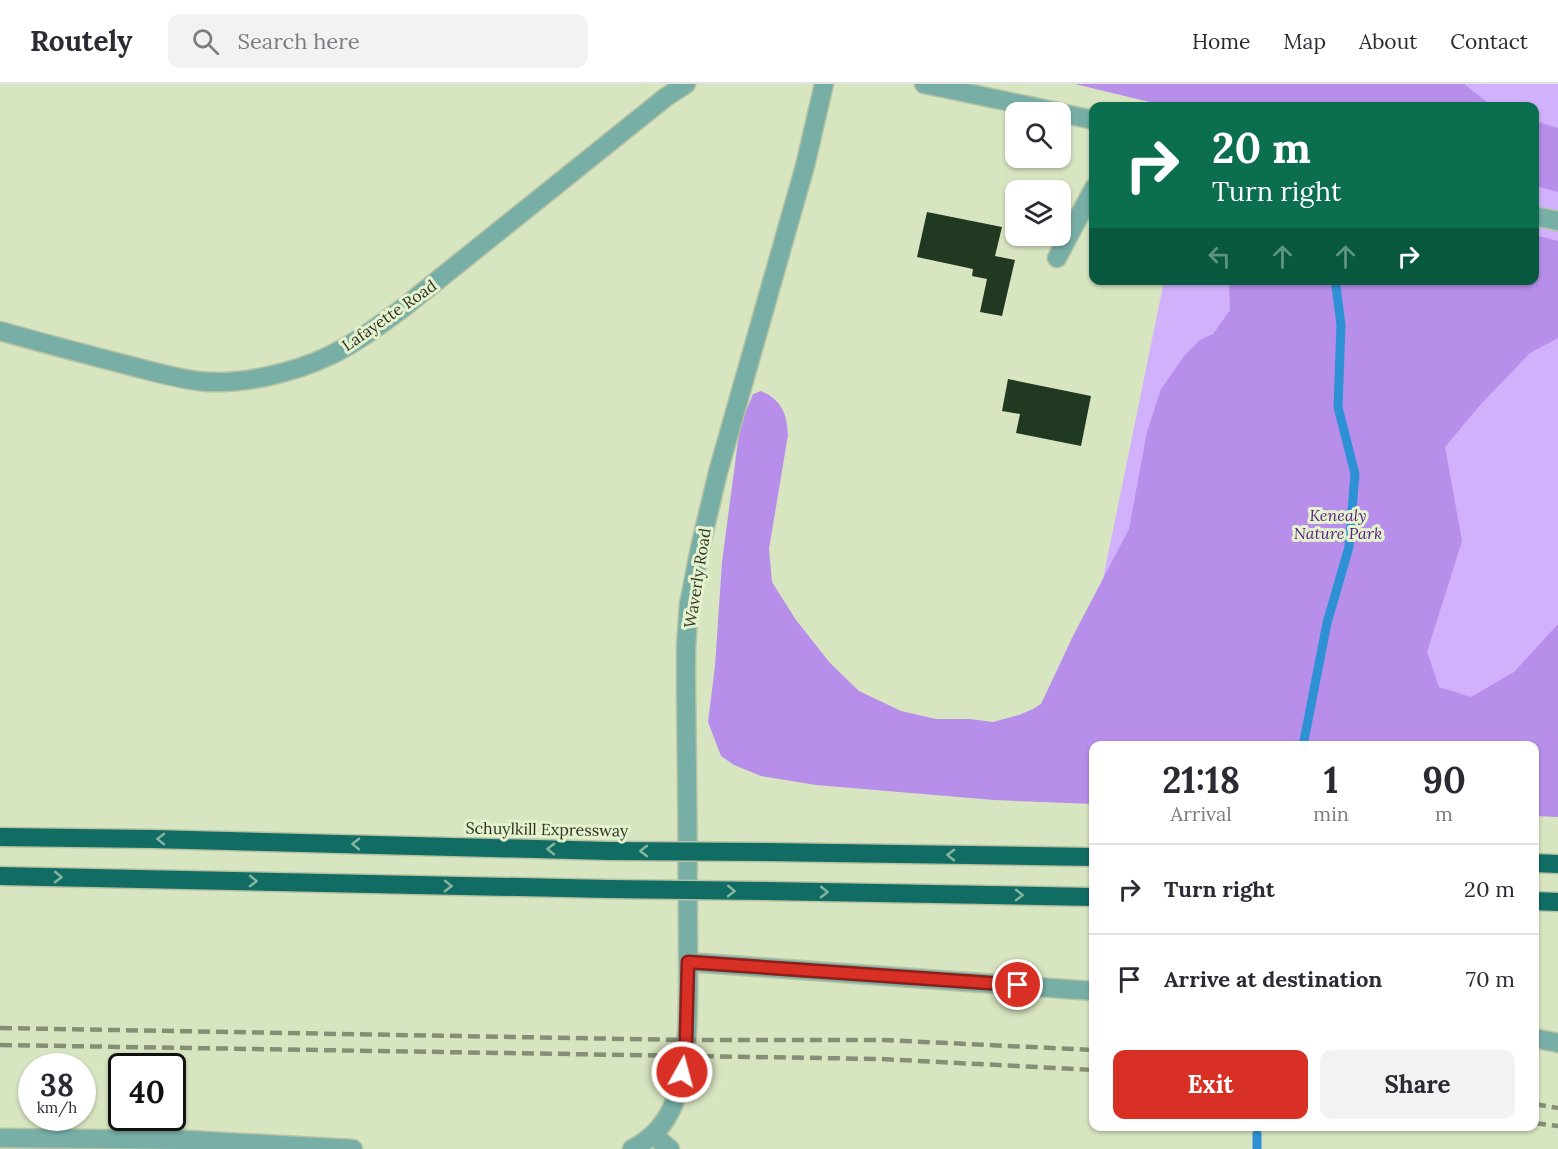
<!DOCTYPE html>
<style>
:root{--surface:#fff;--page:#f2f2f3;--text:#2b2b33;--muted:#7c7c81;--line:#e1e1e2;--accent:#d93025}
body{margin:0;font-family:Lora,serif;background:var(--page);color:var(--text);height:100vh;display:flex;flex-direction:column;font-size:22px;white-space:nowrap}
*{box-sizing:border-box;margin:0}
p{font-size:20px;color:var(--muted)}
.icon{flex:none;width:33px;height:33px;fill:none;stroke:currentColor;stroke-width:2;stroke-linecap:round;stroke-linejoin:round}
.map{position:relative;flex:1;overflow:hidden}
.side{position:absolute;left:1089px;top:657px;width:450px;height:390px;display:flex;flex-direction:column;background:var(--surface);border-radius:12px;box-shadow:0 2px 4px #0004}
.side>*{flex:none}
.guide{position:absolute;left:1089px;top:18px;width:450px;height:183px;border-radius:12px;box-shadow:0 2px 4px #0004;background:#0b6e4f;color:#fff;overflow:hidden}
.controls{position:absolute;left:1005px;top:18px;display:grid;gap:12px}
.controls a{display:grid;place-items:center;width:66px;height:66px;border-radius:12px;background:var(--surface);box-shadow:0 2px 4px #0004;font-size:30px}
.speed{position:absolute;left:18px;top:969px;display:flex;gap:12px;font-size:30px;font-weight:700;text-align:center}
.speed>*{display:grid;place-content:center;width:78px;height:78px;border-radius:50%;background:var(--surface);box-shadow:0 2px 4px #0004;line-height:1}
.speed small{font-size:15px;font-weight:400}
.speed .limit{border:3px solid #111;border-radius:9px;background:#fff;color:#111}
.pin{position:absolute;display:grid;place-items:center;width:51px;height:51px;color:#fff;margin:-26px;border:3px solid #fff;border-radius:50%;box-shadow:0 2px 6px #0007}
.me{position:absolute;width:66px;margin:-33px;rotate:7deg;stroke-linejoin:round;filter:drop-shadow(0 0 4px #0008)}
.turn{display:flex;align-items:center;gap:21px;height:126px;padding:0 24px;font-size:27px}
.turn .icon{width:78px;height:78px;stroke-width:2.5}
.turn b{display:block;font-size:42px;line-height:51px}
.lanes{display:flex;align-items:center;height:57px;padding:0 24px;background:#0003;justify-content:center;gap:30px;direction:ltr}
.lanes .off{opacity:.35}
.eta{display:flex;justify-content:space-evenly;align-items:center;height:102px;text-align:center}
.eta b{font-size:36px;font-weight:800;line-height:42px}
.button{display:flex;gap:12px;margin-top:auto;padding:12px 24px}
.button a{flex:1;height:69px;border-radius:12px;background:var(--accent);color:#fff;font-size:24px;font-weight:800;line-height:69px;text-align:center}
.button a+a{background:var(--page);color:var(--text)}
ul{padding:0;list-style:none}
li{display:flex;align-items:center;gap:18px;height:90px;padding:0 24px;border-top:2px solid var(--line)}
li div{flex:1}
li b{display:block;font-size:22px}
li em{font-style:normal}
header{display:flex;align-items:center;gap:36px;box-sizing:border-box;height:84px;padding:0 30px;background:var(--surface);border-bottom:2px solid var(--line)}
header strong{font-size:28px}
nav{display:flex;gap:33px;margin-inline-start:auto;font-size:21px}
.search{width:420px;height:54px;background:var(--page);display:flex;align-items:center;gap:15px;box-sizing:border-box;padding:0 21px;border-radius:12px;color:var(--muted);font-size:22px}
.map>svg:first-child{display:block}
.green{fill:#d1b1fc}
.forest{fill:#b78eea}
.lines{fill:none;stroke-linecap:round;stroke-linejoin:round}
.stream{stroke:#2f91d5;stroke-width:9}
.building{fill:#213821}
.minor-casing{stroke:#b6c2a2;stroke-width:21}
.highway-casing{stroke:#b6c2a2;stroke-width:21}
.minor{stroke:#77afa7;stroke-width:18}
.highway{stroke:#116d63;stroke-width:18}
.rail{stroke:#868f75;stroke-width:4.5;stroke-dasharray:12 6;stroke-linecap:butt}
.highway-bridge-casing{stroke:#b6c2a2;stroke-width:21;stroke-linecap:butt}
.highway-bridge{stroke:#116d63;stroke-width:18}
.oneway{stroke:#86b69e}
.route-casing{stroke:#8d1f18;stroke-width:15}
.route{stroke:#d93025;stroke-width:10}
.labels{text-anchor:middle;stroke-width:6;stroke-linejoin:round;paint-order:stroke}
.street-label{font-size:16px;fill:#2f3426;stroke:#e5f2ce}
.park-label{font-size:16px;font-style:italic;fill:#571e88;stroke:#e5f2ce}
</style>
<header>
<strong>Routely</strong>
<div class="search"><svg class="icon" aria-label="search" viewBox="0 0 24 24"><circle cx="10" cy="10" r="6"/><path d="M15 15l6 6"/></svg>Search here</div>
<nav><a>Home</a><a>Map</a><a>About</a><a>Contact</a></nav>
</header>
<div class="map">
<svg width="1558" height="1065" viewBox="0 0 1558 1065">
<rect width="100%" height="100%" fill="#d8e5c1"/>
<path class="green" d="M1139,0h419v720l-24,-58h-440l-35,48 105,-513 370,-1v-174h-332z"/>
<path class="forest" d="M1075,0h389l28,22h-326z
M1535,37l23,7v64l-23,-6z
M1535,151l23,6v97l-28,15 -49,51 -36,43 17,94 -35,111 12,35 32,10 43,-25 44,-48v193l-23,-1 -1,-70h-440l-1,58 -99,-4 -178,-15 -55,-9 -27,-11 -13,-9 -13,-34 7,-56 7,-104 18,-136 13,-32 8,-3c21,9 26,23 27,44l-19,114 3,33 24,38 34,43 29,28 42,20 35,8h33l24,3 26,-7 14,-6 8,-5 32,-68 56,-107 18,-97 14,-43 23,-33 16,-16 13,-6 17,-24 -1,-29 305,-1z"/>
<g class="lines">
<path class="stream" d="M1303,662l24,-123 22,-76 6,-73 -17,-67 3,-82 -5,-39
M1257,1050v15"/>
</g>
<path class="building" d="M927,128l75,15 -7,29 20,4 -13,56 -22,-4 7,-33 -15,-3 1,-7 -56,-12z
M1008,295l83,17 -10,50 -65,-13 4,-19 -18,-3z"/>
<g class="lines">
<g class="minor-casing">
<path id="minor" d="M924,0l134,28
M1060,29l34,7
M1534,132l24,5
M1057,174l37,-70
M0,247c42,12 85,23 127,34 24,6 47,13 71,16 41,5 96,-8 133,-26 26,-13 49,-30 72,-47l263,-211 20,-13
M688,878l406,29
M1534,954l24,5
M653,1051l17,14
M0,1054l188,2 165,9
M632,1065c20,-10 34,-26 42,-46 17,-42 14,-114 14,-159 0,-86 -1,-171 -2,-257v-40l3,-43 11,-56 18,-76 87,-306 19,-82"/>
</g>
<g class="highway-casing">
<path id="highway" d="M0,753l152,2 457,12
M765,768l329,5
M1534,779l24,1
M0,792l609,13
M765,807l329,6
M1534,817l24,1"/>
</g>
<use href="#minor" class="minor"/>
<use href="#highway" class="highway"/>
<path class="rail" d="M0,944l686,12h197l211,10
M0,961l881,14 213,11
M1534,1020l24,4
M1534,1039l24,3"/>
<g class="highway-bridge-casing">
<path id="highway-bridge" d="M609,767l156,1
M609,805l156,2"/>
</g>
<use href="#highway-bridge" class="highway-bridge"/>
</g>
<defs><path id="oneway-chevron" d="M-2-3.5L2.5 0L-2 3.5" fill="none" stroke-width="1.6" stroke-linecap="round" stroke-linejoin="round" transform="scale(1.5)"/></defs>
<g class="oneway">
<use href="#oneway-chevron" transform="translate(161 755) rotate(-179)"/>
<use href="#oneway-chevron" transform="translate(356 760) rotate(-179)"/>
<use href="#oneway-chevron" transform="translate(551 765) rotate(-179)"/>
<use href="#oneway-chevron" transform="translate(644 767) rotate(-180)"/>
<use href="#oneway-chevron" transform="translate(951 771) rotate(-179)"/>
<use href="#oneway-chevron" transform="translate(58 793) rotate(1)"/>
<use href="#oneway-chevron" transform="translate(253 797) rotate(1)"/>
<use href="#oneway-chevron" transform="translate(448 802) rotate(1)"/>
<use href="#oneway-chevron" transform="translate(731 807) rotate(1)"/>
<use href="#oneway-chevron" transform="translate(824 808) rotate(1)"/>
<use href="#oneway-chevron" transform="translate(1019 811) rotate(1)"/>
</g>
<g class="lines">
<g class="route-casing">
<path id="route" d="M682,988l4,-32 2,-78 330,23"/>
</g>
<use href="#route" class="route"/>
</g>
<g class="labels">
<g class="street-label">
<text transform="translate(389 231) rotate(-35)" y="6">Lafayette Road</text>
<text transform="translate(697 494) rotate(-81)" y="6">Waverly Road</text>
<text transform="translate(547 745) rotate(1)" y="6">Schuylkill Expressway</text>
</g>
<g class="park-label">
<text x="1338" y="437">Kenealy<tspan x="1338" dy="18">Nature Park</tspan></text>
</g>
</g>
</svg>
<div class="controls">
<a><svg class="icon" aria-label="search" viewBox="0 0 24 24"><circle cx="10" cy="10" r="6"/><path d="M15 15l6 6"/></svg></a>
<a><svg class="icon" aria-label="layers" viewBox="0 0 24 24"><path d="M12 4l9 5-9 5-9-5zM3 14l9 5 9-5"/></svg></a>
</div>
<div class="speed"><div>38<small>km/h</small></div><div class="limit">40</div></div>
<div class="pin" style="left:1018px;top:901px;background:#d93025"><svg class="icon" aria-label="arrive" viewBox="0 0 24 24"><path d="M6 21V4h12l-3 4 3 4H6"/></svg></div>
<svg class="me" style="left:682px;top:988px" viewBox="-20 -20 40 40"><circle r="17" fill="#d93025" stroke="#fff" stroke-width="3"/><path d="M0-11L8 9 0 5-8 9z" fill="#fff"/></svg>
<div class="guide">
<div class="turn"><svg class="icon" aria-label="right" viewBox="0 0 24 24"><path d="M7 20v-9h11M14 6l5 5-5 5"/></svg><div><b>20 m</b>Turn right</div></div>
<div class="lanes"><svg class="icon off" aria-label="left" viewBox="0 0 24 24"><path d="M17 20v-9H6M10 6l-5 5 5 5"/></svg><svg class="icon off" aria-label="ahead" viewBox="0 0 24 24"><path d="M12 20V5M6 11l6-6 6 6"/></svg><svg class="icon off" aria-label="ahead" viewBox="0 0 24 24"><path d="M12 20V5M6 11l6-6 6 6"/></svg><svg class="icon" aria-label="right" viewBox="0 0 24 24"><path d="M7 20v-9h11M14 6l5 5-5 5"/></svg></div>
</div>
<section class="side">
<div class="eta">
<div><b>21:18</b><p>Arrival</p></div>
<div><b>1</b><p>min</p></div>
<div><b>90</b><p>m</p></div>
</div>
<ul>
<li><svg class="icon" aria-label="right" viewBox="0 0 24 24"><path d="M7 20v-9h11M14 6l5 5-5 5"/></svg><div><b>Turn right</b></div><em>20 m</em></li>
<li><svg class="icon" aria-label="arrive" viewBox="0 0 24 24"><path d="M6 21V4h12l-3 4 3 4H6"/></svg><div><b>Arrive at destination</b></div><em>70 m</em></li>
</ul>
<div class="button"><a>Exit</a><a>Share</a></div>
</section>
</div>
